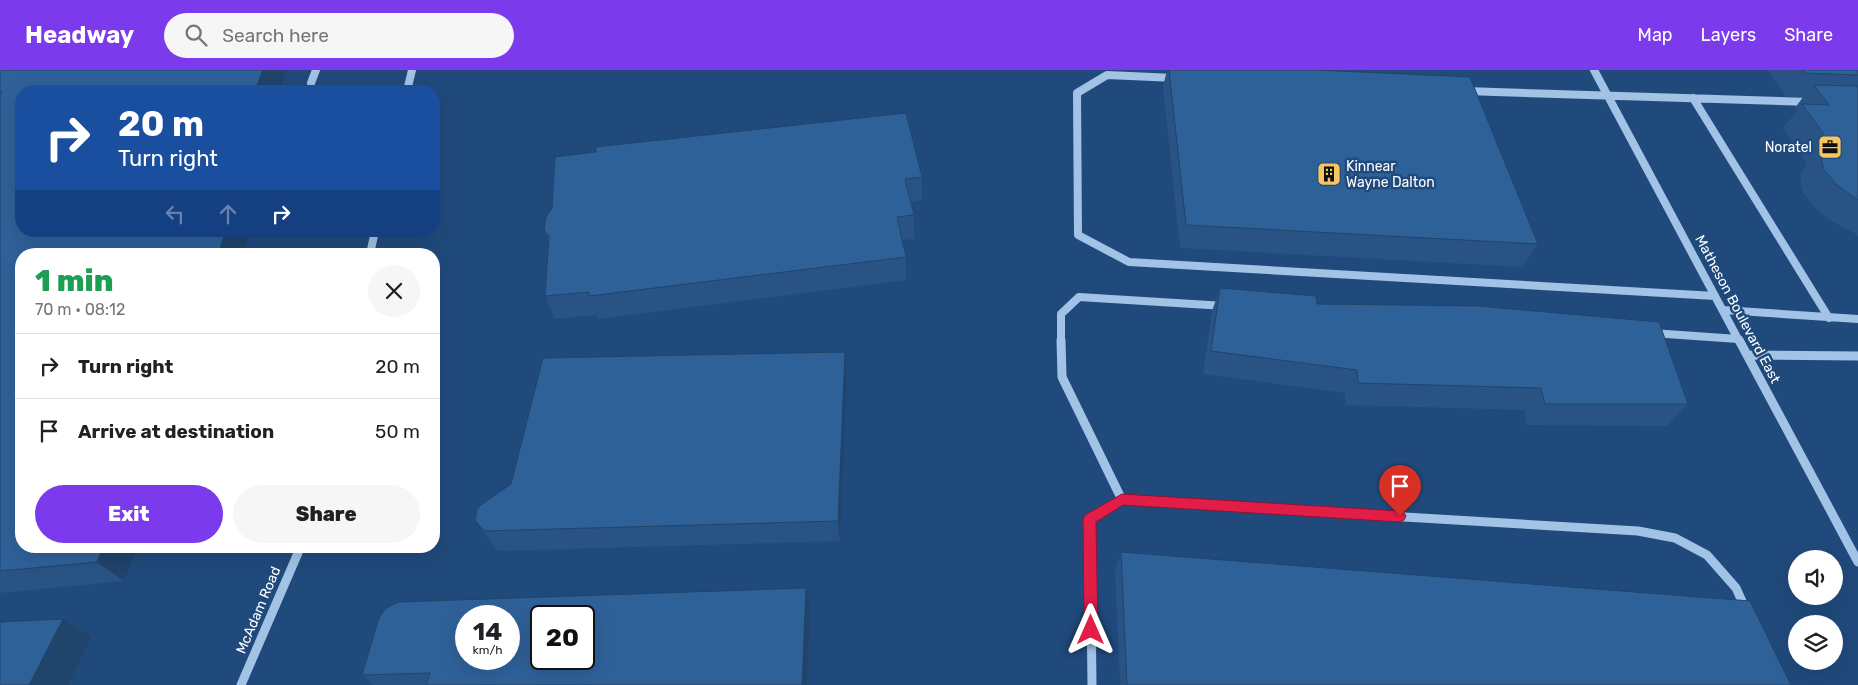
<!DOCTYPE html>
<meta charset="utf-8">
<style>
:root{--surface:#fff;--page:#f6f6f6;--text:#202124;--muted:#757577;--line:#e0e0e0;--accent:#7c3aed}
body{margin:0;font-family:Rubik,sans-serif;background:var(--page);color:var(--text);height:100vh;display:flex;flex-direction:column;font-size:19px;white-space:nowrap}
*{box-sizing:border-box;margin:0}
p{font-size:16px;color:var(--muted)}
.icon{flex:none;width:28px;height:28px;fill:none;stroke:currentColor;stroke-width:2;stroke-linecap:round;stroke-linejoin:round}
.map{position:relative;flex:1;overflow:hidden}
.details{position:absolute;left:15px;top:178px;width:425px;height:305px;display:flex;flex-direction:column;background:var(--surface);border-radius:20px;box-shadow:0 5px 20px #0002}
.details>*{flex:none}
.top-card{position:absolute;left:15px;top:15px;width:425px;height:152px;border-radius:20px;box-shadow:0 5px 20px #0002;background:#1a4fa0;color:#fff;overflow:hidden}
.fabs{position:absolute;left:1788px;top:480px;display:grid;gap:10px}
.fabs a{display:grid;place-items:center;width:55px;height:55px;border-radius:50%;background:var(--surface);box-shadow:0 5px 20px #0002;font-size:25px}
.speed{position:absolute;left:455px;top:535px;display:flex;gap:10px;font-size:25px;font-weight:700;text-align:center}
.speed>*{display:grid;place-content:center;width:65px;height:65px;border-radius:50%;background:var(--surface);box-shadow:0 5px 20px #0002;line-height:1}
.speed small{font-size:12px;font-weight:400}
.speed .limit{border:2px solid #111;border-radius:8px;background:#fff;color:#111}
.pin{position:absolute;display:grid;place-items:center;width:42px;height:42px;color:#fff;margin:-51px -21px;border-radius:50% 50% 50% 0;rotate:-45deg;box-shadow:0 0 5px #0007}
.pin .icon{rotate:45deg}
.me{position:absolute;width:55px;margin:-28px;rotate:0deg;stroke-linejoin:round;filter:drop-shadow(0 0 4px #0008)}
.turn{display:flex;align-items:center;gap:18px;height:105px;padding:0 20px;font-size:22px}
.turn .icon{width:65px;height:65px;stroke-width:2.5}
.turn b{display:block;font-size:35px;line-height:42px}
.lanes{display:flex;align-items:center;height:48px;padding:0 20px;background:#0003;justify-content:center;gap:25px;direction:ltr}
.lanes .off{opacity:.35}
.round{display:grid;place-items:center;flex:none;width:52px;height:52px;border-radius:26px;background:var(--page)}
.head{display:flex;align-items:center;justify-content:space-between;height:85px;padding:0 20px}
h1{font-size:30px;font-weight:800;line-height:38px;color:#1e9e55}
.action{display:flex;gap:10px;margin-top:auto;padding:10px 20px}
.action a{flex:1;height:58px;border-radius:30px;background:var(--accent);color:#fff;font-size:20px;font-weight:800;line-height:58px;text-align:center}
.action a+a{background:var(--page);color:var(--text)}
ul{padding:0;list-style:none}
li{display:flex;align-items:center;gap:15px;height:65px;padding:0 20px;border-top:1px solid var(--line)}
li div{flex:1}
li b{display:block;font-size:19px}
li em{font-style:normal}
header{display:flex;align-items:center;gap:30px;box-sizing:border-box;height:70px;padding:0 25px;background:var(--accent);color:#fff}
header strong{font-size:24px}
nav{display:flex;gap:28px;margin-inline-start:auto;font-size:18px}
.search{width:350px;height:45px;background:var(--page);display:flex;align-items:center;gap:12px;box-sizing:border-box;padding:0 18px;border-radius:28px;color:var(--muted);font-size:19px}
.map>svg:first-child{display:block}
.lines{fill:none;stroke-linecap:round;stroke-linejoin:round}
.minor-far1{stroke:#a2c2e6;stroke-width:8}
.minor{stroke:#a2c2e6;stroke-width:9}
.wall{fill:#285384}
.shaded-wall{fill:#21446b}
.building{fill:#2f6199;stroke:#21446b;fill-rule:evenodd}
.route{fill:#e11d48;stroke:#92132f}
.labels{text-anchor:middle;stroke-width:5;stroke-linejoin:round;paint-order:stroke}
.poi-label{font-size:14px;fill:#fff;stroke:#204a7c;text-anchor:end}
.street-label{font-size:14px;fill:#fff;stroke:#204a7c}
</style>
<header>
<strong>Headway</strong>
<div class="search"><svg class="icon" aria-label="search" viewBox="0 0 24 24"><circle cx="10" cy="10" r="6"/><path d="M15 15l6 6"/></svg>Search here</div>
<nav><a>Map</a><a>Layers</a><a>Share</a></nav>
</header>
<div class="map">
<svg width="1858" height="615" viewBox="0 0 1858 615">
<rect width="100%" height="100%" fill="#204a7c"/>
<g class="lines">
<path class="minor-far1" d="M1594,0l145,271
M1175,8l-68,-3 -30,18 1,142 51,27 586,34
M311,13l5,-13
M407,21l5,-21
M1465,21l345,11
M1693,28l136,220
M370,184l5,-23
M1723,240l135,9
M1652,263l86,6
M1061,271v-27l18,-17 146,9"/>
<path class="minor" d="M1061,270l1,37 60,123
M1739,270l119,222
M1747,285l111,1
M241,615l60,-139
M1092,615l-2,-166 32,-19 516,31 37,7 32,17 29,33 10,22"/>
</g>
<path class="wall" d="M0,0l279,21h-258v163l117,292 -14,35 -124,12z
M1167,0h149l222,174 -16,23 -342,-19 -17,-161z
M1768,0h90v167l-2,-3 -23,-12 -18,-14 -12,-15 -2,-7v-12l6,-11 -24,-35 14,-17 -2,-3 8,-11h-17z
M922,107v23l-11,2 3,13v24l-12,1 4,17v23l-308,39 -1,-4 -42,4 -10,-23 4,-55 -5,-11 2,-13z
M1220,218l97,16 371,100 -21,22 -140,-1 -3,-15 -178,-5 -1,-12 -142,-19 9,-63z
M847,304l-7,167 -342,10 -23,-31z
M1121,482l670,133h-671l-5,-114z
M810,537l-3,78h-434l-11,-10z"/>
<path class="shaded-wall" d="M263,0h23l-7,21h-20l-3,-3z
M226,161h25l-8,23h-25z
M845,282l2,22 -7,167 -2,-20z
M104,476h34l-14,35 -27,-19z
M806,518l4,19 -3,78h-5z
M63,549l28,18 -23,48h-39z"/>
<path class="building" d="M0,0h263l-7,18 19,-2 -1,5h-253v140h205l-8,23h-197v292h83l-7,16 -97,9v-476l2,-3h-2z
M1169,0h147l154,7 68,167 -352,-19z
M1803,0h55v5l-53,-2z
M1814,15l44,1v114l-21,-15 -13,-15 -2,-7 -1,-13 7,-10 -26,-36 27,1z
M906,43l16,64 -17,2 9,36 -17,2 9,40 -317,39v-4l-44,4 4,-60 -5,-6 2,-13 6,-9 3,-51 41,-5v-5z
M1220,218l96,8 1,8 161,2 181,16 29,82h-143l-4,-16 -183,-5 -1,-13 -146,-19z
M845,282l-7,169 -354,10 -9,-11 2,-11 4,-4 30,-21 32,-126z
M1121,482l629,49 41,84h-664z
M806,518l-4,97h-376l4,-12 -68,2 17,-57 7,-10 13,-6zM466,546h43v43h-43zM541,546h43v43h-43z
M63,549l-34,66h-29v-63z"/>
<path class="route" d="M1122,424l278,17 4,2 2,3 -2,4 -4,2 -277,-17 -27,17 2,108 -2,4 -5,2 -5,-2 -2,-4 -1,-111 2,-4z"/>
<defs>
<g id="office-square" transform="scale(1.25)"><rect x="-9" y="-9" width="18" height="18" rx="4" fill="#f4c763" stroke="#204a7c"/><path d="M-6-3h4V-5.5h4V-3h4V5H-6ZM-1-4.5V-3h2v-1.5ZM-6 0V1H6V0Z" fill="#111"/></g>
<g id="building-square" transform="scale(1.25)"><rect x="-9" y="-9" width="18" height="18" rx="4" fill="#f4c763" stroke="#204a7c"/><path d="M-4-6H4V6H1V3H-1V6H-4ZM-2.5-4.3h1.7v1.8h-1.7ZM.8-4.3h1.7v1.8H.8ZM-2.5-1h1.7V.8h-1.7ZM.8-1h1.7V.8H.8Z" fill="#111"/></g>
</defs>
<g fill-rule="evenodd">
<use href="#office-square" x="1830" y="77"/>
<use href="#building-square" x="1329" y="104"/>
</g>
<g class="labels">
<g class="poi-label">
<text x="1812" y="82">Noratel</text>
<text x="1346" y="101" text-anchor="start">Kinnear<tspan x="1346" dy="16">Wayne Dalton</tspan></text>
</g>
<g class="street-label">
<text transform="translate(1738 239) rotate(62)" y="5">Matheson Boulevard East</text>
<text transform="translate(258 540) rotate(-67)" y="5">McAdam Road</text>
</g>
</g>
</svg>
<div class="fabs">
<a><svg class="icon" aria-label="sound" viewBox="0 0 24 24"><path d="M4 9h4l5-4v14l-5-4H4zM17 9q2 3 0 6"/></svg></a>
<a><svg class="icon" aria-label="layers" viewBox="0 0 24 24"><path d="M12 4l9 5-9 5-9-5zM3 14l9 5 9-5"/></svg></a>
</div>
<div class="speed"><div>14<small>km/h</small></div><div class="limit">20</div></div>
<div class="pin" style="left:1400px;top:446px;background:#d93025"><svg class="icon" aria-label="arrive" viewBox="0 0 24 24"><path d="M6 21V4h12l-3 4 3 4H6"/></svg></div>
<svg class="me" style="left:1091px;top:560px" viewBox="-20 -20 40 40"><path d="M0-17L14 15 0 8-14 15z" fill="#e11d48" stroke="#fff" stroke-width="4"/></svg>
<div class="top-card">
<div class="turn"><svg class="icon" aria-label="right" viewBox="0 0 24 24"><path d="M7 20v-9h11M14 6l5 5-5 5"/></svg><div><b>20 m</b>Turn right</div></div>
<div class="lanes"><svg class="icon off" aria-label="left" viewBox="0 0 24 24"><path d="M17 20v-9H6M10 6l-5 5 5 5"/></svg><svg class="icon off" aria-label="ahead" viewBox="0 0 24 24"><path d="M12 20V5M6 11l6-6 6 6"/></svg><svg class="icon" aria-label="right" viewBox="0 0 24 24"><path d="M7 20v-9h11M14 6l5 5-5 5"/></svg></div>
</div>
<section class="details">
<div class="head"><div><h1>1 min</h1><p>70 m · 08:12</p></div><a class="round"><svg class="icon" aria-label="close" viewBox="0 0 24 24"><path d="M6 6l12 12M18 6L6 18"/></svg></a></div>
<ul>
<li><svg class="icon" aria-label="right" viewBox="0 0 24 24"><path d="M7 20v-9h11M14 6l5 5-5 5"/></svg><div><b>Turn right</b></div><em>20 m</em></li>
<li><svg class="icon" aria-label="arrive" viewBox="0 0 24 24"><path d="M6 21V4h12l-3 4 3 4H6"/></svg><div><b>Arrive at destination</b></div><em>50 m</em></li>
</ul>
<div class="action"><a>Exit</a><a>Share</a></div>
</section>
</div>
